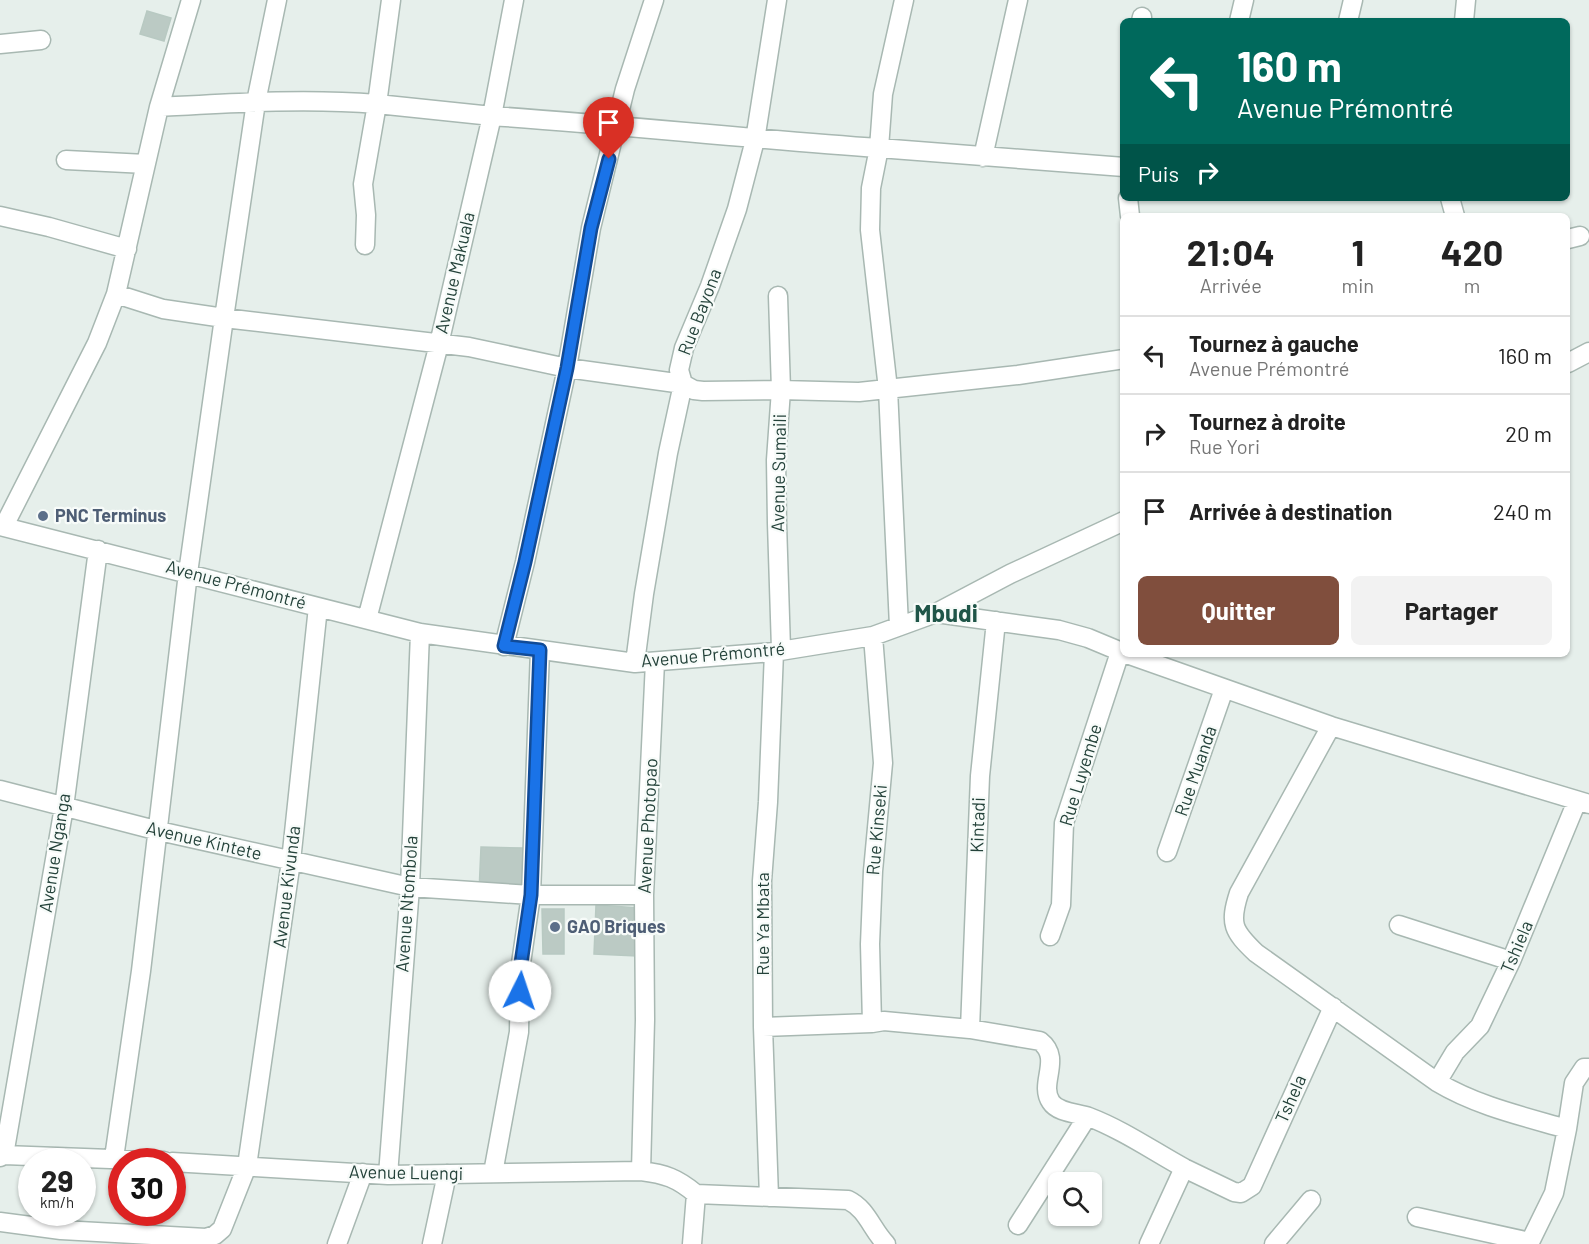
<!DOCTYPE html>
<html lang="fr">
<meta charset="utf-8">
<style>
:root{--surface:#fff;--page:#f2f2f2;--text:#222;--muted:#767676;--line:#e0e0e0;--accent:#804e3d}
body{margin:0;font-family:Barlow,sans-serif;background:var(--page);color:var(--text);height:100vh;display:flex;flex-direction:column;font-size:22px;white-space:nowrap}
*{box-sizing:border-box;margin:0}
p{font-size:20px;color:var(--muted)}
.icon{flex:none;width:33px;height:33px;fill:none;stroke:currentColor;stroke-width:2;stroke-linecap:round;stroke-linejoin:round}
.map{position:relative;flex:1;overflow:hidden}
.details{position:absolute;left:1120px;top:213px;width:450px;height:444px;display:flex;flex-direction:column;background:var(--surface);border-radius:9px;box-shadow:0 2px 4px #0004}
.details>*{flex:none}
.banner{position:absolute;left:1120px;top:18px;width:450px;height:183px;border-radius:9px;box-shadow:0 2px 4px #0004;background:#00695c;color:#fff;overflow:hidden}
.fabs{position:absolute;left:1048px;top:1172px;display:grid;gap:12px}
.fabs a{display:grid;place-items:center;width:54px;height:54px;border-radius:9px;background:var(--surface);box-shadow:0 2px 4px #0004;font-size:30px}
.speed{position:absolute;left:18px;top:1148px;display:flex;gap:12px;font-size:30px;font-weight:700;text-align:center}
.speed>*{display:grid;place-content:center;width:78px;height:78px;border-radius:50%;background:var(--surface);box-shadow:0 2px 4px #0004;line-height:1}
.speed small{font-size:15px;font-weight:400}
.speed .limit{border:9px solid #d22;background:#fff;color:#111}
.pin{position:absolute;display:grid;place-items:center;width:51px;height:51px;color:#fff;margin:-62px -26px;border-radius:50% 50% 50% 0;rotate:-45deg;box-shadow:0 0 6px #0007}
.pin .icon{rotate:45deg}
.me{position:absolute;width:66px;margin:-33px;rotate:4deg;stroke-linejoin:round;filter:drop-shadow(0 0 4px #0008)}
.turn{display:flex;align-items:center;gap:21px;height:126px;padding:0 18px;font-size:27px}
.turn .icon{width:78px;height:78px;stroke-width:2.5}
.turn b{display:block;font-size:42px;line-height:51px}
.then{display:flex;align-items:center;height:57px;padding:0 18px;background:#0003;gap:12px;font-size:22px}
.eta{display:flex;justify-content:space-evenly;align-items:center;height:102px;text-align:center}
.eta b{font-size:36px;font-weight:700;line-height:42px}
.button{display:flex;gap:12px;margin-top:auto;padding:12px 18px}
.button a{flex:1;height:69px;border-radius:9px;background:var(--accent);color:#fff;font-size:24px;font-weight:700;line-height:69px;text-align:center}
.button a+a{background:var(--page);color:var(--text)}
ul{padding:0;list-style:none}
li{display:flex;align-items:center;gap:18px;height:78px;padding:0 18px;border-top:2px solid var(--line)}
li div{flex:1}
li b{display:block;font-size:22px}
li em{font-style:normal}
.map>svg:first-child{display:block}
.building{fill:#bbcac4;stroke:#b8c9c2;stroke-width:1.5}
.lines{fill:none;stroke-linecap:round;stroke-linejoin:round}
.minor-casing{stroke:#a8b8b2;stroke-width:21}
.minor{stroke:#fff;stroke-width:18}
.route-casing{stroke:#114b97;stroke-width:15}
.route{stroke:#1a73e8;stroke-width:10}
.service-dot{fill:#5c6f8a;stroke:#f7fbf9;stroke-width:2}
.labels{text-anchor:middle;stroke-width:4.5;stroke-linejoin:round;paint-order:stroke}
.street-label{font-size:18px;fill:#24423a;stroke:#f7fbf9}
.service-label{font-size:18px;font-weight:bold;fill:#4e5e75;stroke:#f7fbf9;text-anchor:start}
.district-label{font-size:24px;font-weight:bold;fill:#1f5548;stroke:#f7fbf9}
</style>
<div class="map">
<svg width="1589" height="1244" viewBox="0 0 1589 1244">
<rect width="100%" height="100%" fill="#e6efeb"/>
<path class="building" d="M147,11l24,7 -7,23 -24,-7z
M481,847l42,1 -2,45 -42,-1z
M596,905l43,3 -2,48 -43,-2z
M542,909h22v45h-21z"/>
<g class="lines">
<g class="minor-casing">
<path id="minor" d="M514,0l-22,116c129,9 258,23 387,32l4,-54 21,-94
M1141,21l1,-4
M1239,21l5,-21
M1348,21l5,-21
M1464,21l2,-21
M0,44l41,-4
M159,107c72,-4 145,-9 218,-3l14,-104
M983,157l35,-157
M66,160l80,4
M1128,198l2,18
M1450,198l5,18
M0,216l49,11 78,22
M1568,239l12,-3
M365,245l1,-30 -3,-31 14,-80 115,12 -53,228 -72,275
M116,294l47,15 61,9 245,29 98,21 116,16 11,6 9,1 78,-1 78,2 159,-17 106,-16
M778,296l3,94 -5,70 1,63 4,126
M1568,363l21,-11
M0,526l420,107 215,30 139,-11 99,-16 63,-23 74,-39 114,-53
M4,526l93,-183 19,-49 43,-187 32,-107
M936,613l123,17 29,8 36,15
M899,626l-11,-237 -18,-159 1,-42 8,-40 245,19
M504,646l21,-84 42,-194 24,-140 34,-139 29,-89
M1127,654l204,72 258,78
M635,663l9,-69 24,-141 15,-69 -4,-14 5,-22 26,-62 27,-77 18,-69 22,-140
M1331,726l-92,167c-10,31 -6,38 17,60l181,129c40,24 85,34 130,47l7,-46 10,-15h5
M0,790l159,41 251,56 121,8h113
M1167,852l57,-163
M1399,925l112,36
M1050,936l11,-31 3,-82 56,-171
M872,1023l-2,-79 3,-73 10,-108 -10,-127
M763,1027l109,-4 12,-2 86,8 70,12c23,18 -2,42 11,61 7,11 27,11 38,15 34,13 64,34 95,51l-35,76
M970,1029l10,-253 16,-155
M1437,1082l18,-30 25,-26 31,-65 66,-160
M4,1155l60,-348 34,-257
M0,1157l4,-2 160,6
M114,1158l27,-187 47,-398 36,-255 32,-216 21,-102
M172,1162l216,13 253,-4c24,3 36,7 55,23l-4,50
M1184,1168l50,24 7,1 11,-7 81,-179
M641,1171l4,-151 -1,-125 11,-233
M493,1173l26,-141 1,-62 11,-75 9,-245
M388,1175l22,-288 10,-254
M696,1194l152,6c19,9 24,30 38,44
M769,1197l-6,-170 -1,-146 6,-79 6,-150
M1417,1217l113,25
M0,1222l61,8 145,8 9,-3 7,-6 25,-63 44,-305 27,-254
M1018,1225l69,-108
M337,1244l26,-71
M432,1244l15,-70
M1274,1244l37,-44
M1529,1244l25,-51 13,-64"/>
</g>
<use href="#minor" class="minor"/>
</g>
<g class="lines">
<g class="route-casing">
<path id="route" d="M520,991v-21l11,-75 9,-245 -36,-4 21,-84 42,-194 24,-140 18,-69"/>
</g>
<use href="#route" class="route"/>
</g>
<g class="service-dot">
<circle cx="43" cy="516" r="6"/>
<circle cx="555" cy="927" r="6"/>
</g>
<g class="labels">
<g class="street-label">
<text transform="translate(455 273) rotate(-77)" y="6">Avenue Makuala</text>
<text transform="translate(700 312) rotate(-69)" y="6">Rue Bayona</text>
<text transform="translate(779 473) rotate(-89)" y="6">Avenue Sumaili</text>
<text transform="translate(236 585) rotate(15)" y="6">Avenue Prémontré</text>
<text transform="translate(713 655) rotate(-5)" y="6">Avenue Prémontré</text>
<text transform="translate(1196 771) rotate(-71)" y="6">Rue Muanda</text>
<text transform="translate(1081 775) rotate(-73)" y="6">Rue Luyembe</text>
<text transform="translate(978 825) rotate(-88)" y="6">Kintadi</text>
<text transform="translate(648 826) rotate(-87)" y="6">Avenue Photopao</text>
<text transform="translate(877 830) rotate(-85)" y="6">Rue Kinseki</text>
<text transform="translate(204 841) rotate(13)" y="6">Avenue Kintete</text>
<text transform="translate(55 853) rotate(-81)" y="6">Avenue Nganga</text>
<text transform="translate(287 887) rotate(-83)" y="6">Avenue Kivunda</text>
<text transform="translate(407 904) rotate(-86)" y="6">Avenue Ntombola</text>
<text transform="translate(763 924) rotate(-90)" y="6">Rue Ya Mbata</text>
<text transform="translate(1517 947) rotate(-67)" y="6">Tshiela</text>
<text transform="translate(1291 1099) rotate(-66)" y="6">Tshela</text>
<text transform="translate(406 1173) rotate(1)" y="6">Avenue Luengi</text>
</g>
<g class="service-label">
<text x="55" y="522">PNC Terminus</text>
<text x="567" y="933">GAO Briques</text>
</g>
<g class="district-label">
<text x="946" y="622">Mbudi</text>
</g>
</g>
</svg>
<div class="fabs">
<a><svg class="icon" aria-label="search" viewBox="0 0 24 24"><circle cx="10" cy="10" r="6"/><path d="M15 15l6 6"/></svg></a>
</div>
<div class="speed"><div>29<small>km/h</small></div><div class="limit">30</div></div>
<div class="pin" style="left:609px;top:159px;background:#d93025"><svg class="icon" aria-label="arrive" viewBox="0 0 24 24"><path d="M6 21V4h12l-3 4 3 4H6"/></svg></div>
<svg class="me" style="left:520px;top:991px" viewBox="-20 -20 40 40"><circle r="19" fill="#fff"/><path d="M0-13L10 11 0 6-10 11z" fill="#1a73e8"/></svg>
<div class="banner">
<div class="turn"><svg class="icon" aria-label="left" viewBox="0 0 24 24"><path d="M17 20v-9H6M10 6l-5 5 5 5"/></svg><div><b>160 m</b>Avenue Prémontré</div></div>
<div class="then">Puis<svg class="icon" aria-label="right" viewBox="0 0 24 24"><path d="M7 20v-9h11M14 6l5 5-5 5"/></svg></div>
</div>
<section class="details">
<div class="eta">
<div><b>21:04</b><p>Arrivée</p></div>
<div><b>1</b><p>min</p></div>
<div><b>420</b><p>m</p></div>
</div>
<ul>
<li><svg class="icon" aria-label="left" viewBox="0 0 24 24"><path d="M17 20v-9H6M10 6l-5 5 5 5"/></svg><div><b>Tournez à gauche</b><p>Avenue Prémontré</p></div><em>160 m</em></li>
<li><svg class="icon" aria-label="right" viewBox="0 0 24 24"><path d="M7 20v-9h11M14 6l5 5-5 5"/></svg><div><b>Tournez à droite</b><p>Rue Yori</p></div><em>20 m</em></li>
<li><svg class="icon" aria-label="arrive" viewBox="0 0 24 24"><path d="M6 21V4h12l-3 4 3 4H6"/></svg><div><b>Arrivée à destination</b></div><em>240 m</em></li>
</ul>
<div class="button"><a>Quitter</a><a>Partager</a></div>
</section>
</div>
